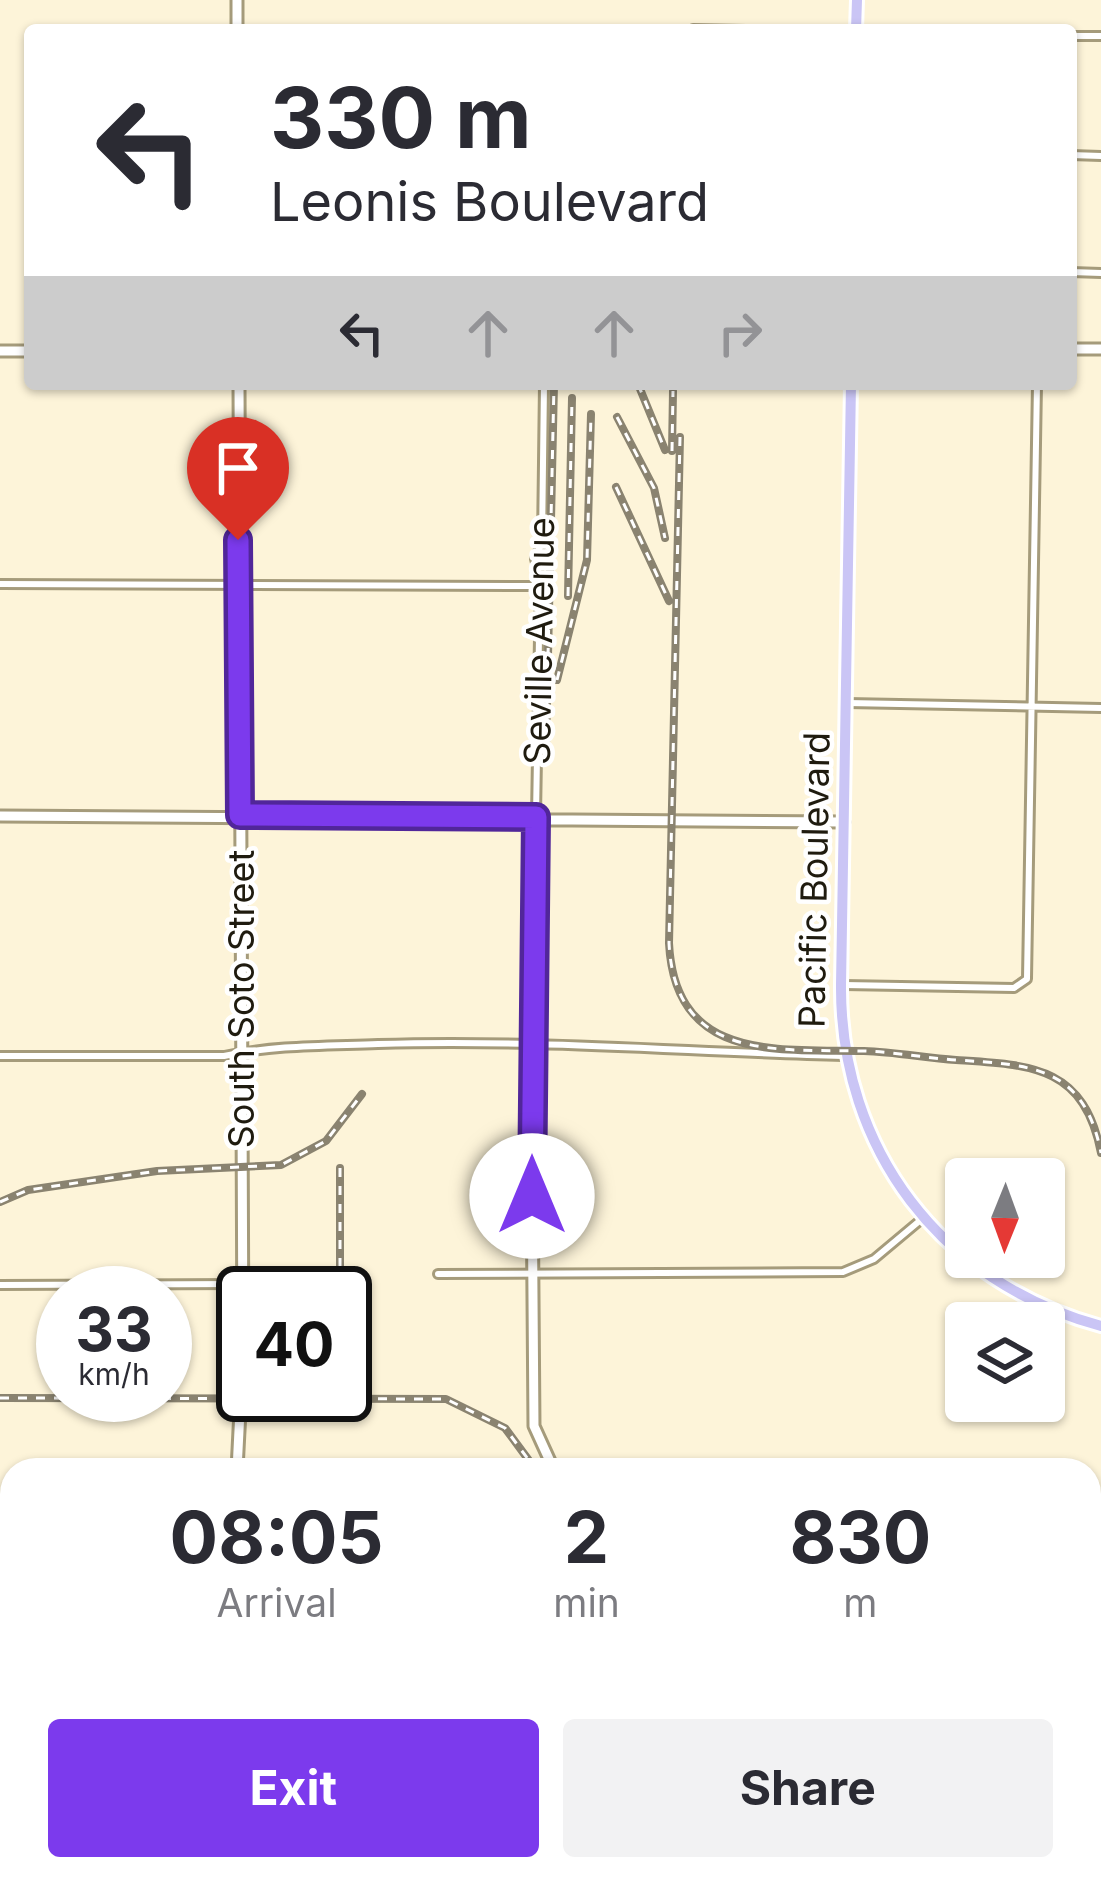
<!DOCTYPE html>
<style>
:root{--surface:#fff;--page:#f2f2f3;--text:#2b2b33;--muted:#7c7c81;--accent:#7c3aed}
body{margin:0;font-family:Inter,sans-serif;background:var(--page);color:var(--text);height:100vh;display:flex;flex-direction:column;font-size:45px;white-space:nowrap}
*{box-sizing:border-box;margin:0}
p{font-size:39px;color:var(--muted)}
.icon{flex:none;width:66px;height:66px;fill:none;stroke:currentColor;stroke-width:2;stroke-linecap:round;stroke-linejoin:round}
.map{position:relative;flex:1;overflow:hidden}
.side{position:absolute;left:0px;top:1458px;width:1101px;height:423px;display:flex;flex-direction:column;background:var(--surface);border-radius:36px 36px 0 0;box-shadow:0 3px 9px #0004}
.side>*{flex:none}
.banner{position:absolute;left:24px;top:24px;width:1053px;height:366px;border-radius:12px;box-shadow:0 3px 9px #0004;background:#fff;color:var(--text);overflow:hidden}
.needle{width:78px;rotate:181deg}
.fabs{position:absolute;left:945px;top:1158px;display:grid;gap:24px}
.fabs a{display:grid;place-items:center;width:120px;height:120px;border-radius:12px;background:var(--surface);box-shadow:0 3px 9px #0004;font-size:60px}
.speed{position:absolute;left:36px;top:1266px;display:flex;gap:24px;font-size:60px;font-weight:700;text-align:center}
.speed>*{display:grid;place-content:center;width:156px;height:156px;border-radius:50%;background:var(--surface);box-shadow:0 3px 9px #0004;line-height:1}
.speed small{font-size:30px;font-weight:400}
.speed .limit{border:6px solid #111;border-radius:18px;background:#fff;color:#111}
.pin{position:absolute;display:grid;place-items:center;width:102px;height:102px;color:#fff;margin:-123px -51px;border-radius:50% 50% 50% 0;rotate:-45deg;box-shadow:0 0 12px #0007}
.pin .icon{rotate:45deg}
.me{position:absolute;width:132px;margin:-66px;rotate:0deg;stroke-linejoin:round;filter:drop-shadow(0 0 9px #0008)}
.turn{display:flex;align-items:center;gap:42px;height:252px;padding:0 48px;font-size:54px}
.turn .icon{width:156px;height:156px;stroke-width:2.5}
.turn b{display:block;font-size:84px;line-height:102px}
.lanes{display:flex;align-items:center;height:114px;padding:0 48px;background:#0003;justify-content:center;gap:60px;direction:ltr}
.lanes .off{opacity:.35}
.eta{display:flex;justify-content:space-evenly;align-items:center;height:204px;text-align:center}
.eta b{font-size:72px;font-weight:700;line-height:84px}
.button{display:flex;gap:24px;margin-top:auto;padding:24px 48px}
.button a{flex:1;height:138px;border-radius:12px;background:var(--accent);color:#fff;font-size:48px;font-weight:700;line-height:138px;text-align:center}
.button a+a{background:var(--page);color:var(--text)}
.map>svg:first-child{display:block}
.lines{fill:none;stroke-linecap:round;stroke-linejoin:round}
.street-casing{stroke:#a59b7b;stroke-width:12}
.secondary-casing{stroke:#a59b7b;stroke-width:15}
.primary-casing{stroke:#fff;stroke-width:16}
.street{stroke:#fff;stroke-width:6}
.secondary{stroke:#fff;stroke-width:9}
.primary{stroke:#cac5f5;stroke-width:10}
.rail-casing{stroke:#8a8370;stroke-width:8}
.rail{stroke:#fff;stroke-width:3;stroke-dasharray:9;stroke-linecap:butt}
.route-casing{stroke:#51269a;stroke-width:30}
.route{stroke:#7c3aed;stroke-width:21}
.labels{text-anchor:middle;stroke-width:9;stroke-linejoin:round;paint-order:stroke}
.street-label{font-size:36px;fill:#1f1b0f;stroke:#fff}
</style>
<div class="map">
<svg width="1101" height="1879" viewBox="0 0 1101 1879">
<rect width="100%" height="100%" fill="#fdf4d9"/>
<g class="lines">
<g class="street-casing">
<path id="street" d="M693,29l53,1
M1071,36h30
M1071,155l30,1
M1071,272l30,1
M0,584l540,2
M847,703l254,5
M536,816l4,-238 -5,-19 7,-17 2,-158
M844,985l170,3 13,-9 10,-595
M0,1056h224c50,-11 102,-10 154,-12 156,-5 310,8 465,12
M438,1274l405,-2 31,-13 49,-41
M0,1285l242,-1"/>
</g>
<g class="secondary-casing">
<path id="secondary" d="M237,0v30
M1071,349h30
M0,351h30
M0,816l844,6
M536,817l-5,225 3,384 20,44
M237,1470l6,-119 -4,-967
M1089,1505h12
M0,1513h12
M567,1869v10
M230,1879v-10
M242,1879v-10"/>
</g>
<g class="primary-casing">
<path id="primary" d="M856,30l1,-30
M851,384l-10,601c-1,164 100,298 260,341"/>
</g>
<use href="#street" class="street"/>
<use href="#secondary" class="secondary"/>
<use href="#primary" class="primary"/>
<g class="rail-casing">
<path id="rail" d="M638,384l27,66
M617,417l37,71 11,50
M680,437l-11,506c6,119 107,106 195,108 32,1 61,7 92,9 74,5 128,5 145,93
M672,451l1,-60
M616,487l53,114
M568,596l4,-198
M557,680l30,-120 4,-146
M546,747l8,-363
M340,1168v125
M0,1202l28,-12 129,-19 124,-6 45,-24 36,-47
M0,1398l446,1 59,29 31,42
M0,1768l12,-1
M0,1825l12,10
M43,1869l11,10
M555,1869v10"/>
</g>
<use href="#rail" class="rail"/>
</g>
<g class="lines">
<g class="route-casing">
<path id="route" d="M238,540l2,275 296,2 -4,379"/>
</g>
<use href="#route" class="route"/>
</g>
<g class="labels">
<g class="street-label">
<text transform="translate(539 641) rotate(-89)" y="13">Seville Avenue</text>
<text transform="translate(814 880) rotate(-89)" y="13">Pacific Boulevard</text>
<text transform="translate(241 999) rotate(-90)" y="13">South Soto Street</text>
</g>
</g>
</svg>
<div class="fabs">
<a><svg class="needle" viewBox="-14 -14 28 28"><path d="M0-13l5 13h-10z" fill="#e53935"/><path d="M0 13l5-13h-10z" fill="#7c7c81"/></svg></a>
<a><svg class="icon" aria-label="layers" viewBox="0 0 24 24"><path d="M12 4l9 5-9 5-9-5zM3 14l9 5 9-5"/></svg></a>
</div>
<div class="speed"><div>33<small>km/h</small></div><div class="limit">40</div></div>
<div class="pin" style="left:238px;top:540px;background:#d93025"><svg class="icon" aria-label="arrive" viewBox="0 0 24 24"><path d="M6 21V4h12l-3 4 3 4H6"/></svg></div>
<svg class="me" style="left:532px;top:1196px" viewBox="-20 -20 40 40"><circle r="19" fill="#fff"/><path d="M0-13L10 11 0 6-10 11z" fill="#7c3aed"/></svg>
<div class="banner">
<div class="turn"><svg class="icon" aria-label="left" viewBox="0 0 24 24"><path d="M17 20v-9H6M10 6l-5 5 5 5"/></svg><div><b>330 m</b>Leonis Boulevard</div></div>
<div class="lanes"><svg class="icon" aria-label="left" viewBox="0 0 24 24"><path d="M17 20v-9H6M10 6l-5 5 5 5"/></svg><svg class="icon off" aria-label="ahead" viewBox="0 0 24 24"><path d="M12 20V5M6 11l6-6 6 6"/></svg><svg class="icon off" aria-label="ahead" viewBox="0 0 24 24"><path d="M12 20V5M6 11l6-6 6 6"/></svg><svg class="icon off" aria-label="right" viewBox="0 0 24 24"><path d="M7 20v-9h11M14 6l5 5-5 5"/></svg></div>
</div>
<section class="side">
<div class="eta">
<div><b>08:05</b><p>Arrival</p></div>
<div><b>2</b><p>min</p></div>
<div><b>830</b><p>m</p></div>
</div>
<div class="button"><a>Exit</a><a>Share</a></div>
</section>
</div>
